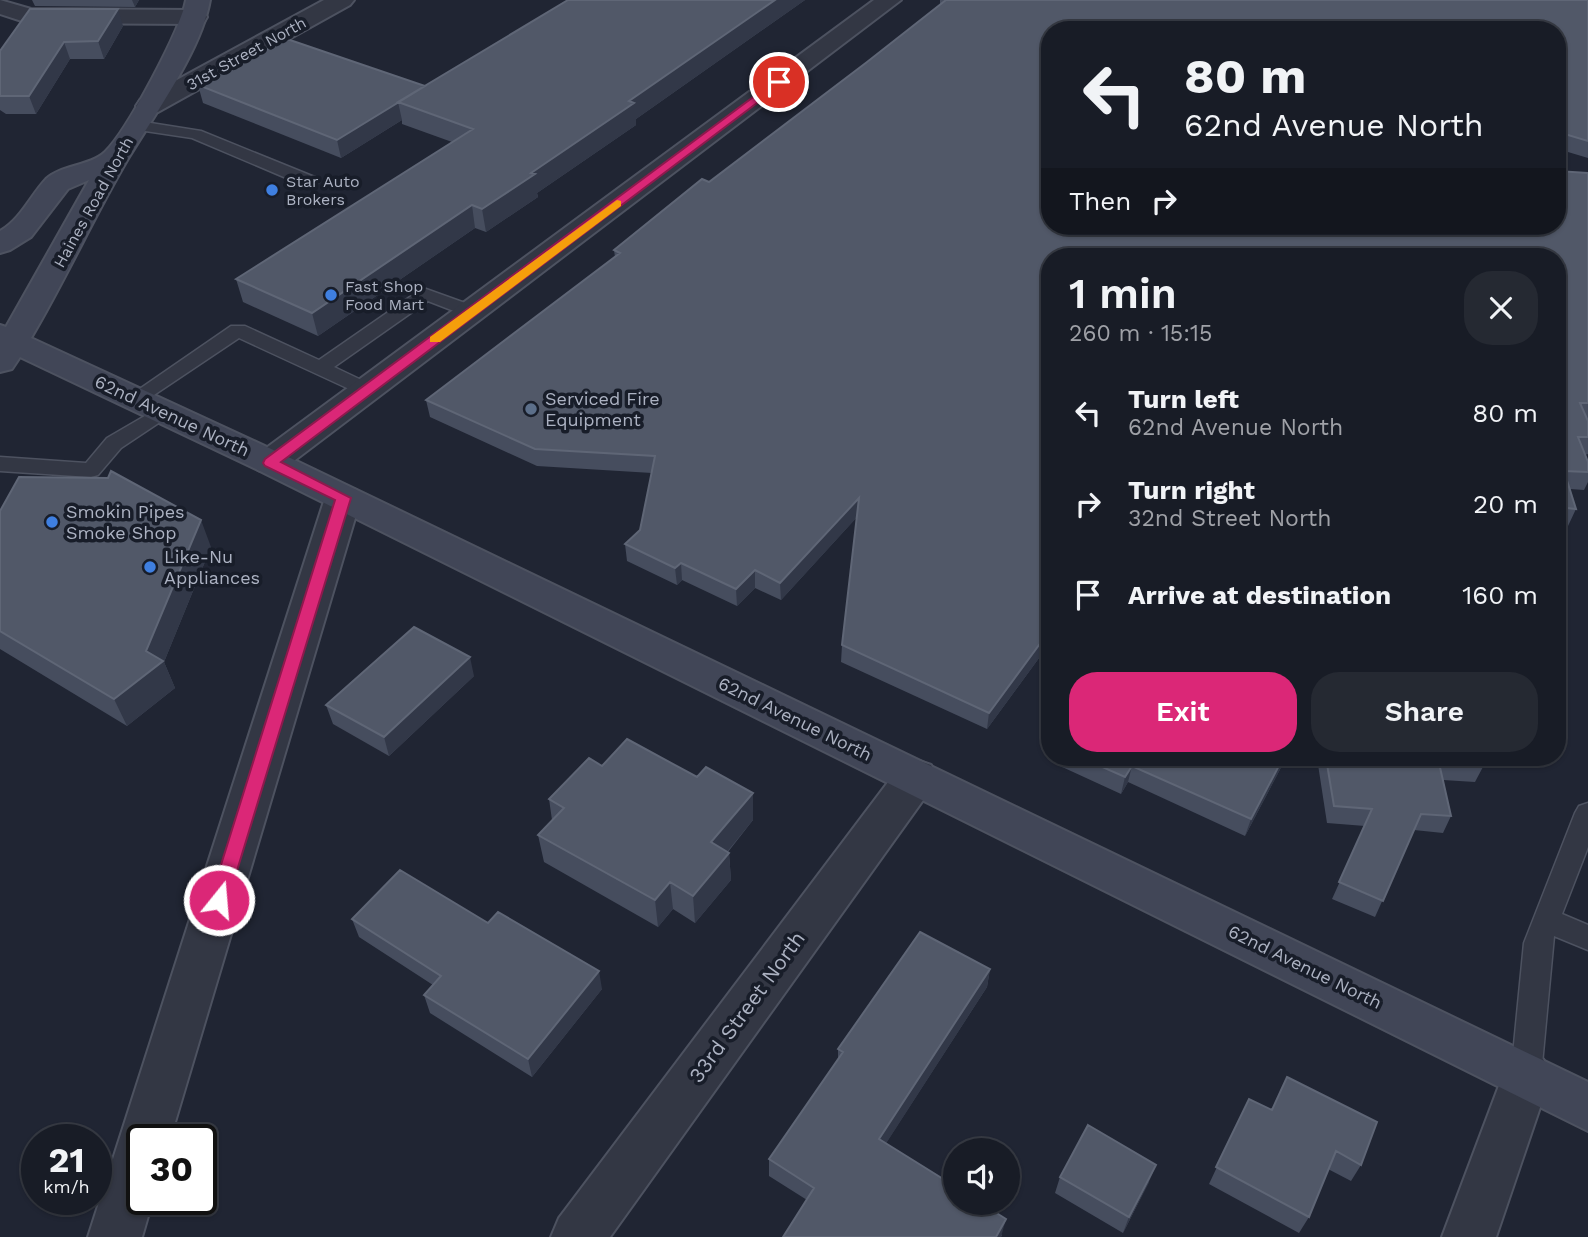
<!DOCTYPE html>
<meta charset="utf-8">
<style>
:root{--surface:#181c26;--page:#252932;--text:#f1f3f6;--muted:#9fa1a7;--line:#363a43;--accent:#db2777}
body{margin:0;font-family:"Work Sans",sans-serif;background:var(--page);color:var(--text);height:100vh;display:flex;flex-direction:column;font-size:26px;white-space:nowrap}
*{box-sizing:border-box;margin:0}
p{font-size:23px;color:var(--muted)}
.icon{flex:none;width:38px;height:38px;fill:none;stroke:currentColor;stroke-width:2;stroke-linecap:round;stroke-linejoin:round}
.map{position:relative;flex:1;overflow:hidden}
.details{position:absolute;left:1041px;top:248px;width:525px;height:518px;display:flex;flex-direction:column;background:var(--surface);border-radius:28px;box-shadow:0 2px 5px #0004,0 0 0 2px var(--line)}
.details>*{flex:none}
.guide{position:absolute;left:1041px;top:21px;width:525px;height:214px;border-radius:28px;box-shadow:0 2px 5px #0004,0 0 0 2px var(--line);background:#181c26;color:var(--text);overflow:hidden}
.fabs{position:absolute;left:943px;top:1138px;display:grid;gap:14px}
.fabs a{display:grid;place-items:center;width:77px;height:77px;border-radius:50%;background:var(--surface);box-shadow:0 2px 5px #0004,0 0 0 2px var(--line);font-size:35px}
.speed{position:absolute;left:21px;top:1124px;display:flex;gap:14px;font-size:35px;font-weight:700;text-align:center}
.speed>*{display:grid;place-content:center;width:91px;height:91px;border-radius:50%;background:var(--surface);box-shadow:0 2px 5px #0004,0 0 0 2px var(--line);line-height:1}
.speed small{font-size:18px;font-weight:400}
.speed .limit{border:4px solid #111;border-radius:10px;background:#fff;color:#111}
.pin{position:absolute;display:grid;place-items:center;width:60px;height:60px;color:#fff;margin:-30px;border:4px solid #fff;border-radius:50%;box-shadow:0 2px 7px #0007}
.me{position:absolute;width:77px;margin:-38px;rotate:17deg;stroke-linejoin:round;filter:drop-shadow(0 0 5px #0008)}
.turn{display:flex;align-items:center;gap:24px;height:147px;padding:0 28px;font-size:32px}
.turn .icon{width:91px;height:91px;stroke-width:2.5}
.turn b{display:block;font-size:49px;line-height:60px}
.then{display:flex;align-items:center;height:66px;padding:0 28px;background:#0003;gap:14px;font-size:26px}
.round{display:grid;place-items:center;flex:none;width:74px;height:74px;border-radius:28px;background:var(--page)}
.summary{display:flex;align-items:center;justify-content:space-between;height:119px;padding:0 28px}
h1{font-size:42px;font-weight:600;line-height:52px}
.button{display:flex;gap:14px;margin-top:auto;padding:14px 28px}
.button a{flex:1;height:80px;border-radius:28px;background:var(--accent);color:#fff;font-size:28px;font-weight:600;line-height:80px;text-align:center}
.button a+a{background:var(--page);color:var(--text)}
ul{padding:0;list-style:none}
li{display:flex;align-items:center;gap:21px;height:91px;padding:0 28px}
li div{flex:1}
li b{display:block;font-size:26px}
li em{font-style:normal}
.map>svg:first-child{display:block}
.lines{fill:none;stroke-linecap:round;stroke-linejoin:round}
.lane-casing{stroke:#4d5260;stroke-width:3}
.street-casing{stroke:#4d5260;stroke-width:4}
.secondary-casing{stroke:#4d5260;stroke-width:4}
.lane{fill:#333744;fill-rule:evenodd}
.street{fill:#333744;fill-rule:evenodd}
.secondary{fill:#414657;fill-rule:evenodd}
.wall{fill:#464d5e}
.shaded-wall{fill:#323848}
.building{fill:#515868;stroke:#5f6676;stroke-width:2}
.route{fill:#db2777;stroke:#8e194d;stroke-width:2}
.slow{fill:#f59e0b}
.shop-dot{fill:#3f7fe0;stroke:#181d29;stroke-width:2.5}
.service-dot{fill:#5c6f8a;stroke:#181d29;stroke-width:2.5}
.labels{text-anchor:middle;stroke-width:7;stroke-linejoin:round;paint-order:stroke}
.far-street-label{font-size:16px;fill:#acb2c2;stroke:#181d29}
.far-poi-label{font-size:16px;fill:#acb2c2;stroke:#181d29;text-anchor:start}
.poi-label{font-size:18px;fill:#acb2c2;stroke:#181d29;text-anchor:start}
.street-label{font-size:18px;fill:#acb2c2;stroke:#181d29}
.near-street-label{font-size:21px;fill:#acb2c2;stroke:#181d29}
</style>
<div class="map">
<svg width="1588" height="1237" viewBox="0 0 1588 1237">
<rect width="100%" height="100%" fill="#202533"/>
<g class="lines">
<g class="lane-casing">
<path id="lane" d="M138,121l63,10 116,47 2,4 -8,5 -6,-1 -113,-48 -60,-9 -2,-3 2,-3z
M426,289l53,19 2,4 -9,6 -44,-17 -94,66 40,19 3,4 -3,4h-14l-121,-56 -97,65h-14l-3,-4 106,-73h14l74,34 101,-70z
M162,406l7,2 3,4 -3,4 -48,32 -23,27 -7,2 -91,-6v-14l86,6 21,-25z
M1588,803v44l-26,67 26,11v25l-34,-14 -13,139 -5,10 -10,4 -10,-4 -5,-10 13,-132 51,-130 4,-7z"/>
</g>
<g class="street-casing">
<path id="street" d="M0,0l31,9 164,1 9,2 3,5 -3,5 -9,2 -167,-1 -28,-9z
M324,0h30l-4,5 -192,107 -9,2 -9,-2 -4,-6 4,-6z
M874,0h27l-619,470 -12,3 -12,-3 -5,-8 5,-8z
M343,486l13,4 5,8 -191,641h-28v60h11l-11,38h-54l237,-739 5,-8z
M916,760l15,5 6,12 -6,12 -321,448h-59l8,-19 342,-453z
M1526,1052l17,7 8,16 -55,162h-54l67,-178z"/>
</g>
<g class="secondary-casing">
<path id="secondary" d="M186,0h24c-8,49 -55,114 -81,157 -35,59 -63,122 -98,181l251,116 1306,628v49l-1330,-661 -238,-113 -8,12 -12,3v-47l6,2 83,-147 -21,9 -37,48 -21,13 -10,3v-22c21,-12 30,-35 46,-52 15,-14 44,-13 59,-27 22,-21 76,-123 81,-152z"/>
</g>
<use href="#lane" class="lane"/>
<use href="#street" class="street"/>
<use href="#secondary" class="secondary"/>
</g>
<path class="wall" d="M32,0h107l-4,7 -100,-1z
M568,0h237l-169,119v6l-99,68 1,4 -52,35 -11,-4 -157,108 -75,-34 -7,-23 216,-137 -50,-18v-4l-61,38 -138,-55 -5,-18 227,1z
M940,0h648v158l-30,-9v-119h-508v196l538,-53v281l-3,1 3,7v20l-4,8 -14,-1 6,20 -8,17 -10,-1v-268h-508v386l-63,86 -146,-67 1,-17 15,-128 -76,83 -26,-12 -18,18 -55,-26 -5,5 -50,-24 -2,-17 15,-14 12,-57 -115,-7 -107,-49 -4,-17 189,-143 -1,-7 95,-68 158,-120 73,-58z
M123,26l-19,33h-34l-34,55h-30l-6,-4v-59z
M0,511l211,36 -47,115 11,26 -48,38 -127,-77z
M474,676l-85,80 -56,-32 -7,-19z
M1062,758h224l-41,78 -117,-54 -7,12 -61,-28z
M1317,758h165l2,7 -9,17 -32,-2 8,36 -8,17 -29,-3 -39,87 -43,-18 33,-73 -38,-3z
M602,766l95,11 56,16v27l-25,32 1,1 2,27 -36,43 -22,-14 -15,18 -114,-65 -6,-27 14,-15 -3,-21z
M352,919l136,4 114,66 -70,88 -102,-64 -6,-18 9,-10 -74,-48z
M990,969l-3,18 -101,156 116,92 -1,2h-218l24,-37 -38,-24v-17l69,-100v-10z
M1249,1099l112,66 -10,16 -23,-12 -19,48 -10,16 -90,-49z
M1060,1177l89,5 -26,51 -68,-40z"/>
<path class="shaded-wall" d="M132,0h7l-4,7z
M775,0h30l-169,119v6l-99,68 1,4 -52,35 -4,-23 147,-108z
M118,9l5,17 -19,33 -6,-18z
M64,42l6,17 -34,55 -7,-18z
M398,102l4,18 -61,38 -4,-18z
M472,205l3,23 -157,108 -6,-23z
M859,498v17l-78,85 -1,-17z
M201,520l10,27 -47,115 11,26 -48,38 -13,-27z
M681,563l1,17 -5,5 -2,-17z
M755,570v18l-18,18 -1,-17z
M1050,630v13l-63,86 2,-16z
M470,657l4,19 -85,80 -5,-19z
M1283,758h3l-41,78 6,-17z
M1132,766l-4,16 -7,12 4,-17z
M753,793v27l-40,49 -2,-27z
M729,853l2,27 -36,43 -2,-27z
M670,882l3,27 -15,18 -3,-27z
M990,969l-3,18 -109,169 1,-17z
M599,971l3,18 -70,88 -4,-18z
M1156,1165l-7,17 -26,51 6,-16z
M1006,1219l-5,18h-5z"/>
<path class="building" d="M568,0h207l-146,101 5,2 -103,70 4,1 -53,35 -10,-4 -160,108 -76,-34 237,-150 -75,-27z
M946,0h642v141l-30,-9v-102h-508v196h508v-55l30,2v230h-8l8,18v16h-10l10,25v10l-24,-1 12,38 -18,-2v-250h-508v373l-61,83 -147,-68 17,-147 -79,85 -25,-13 -19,19 -55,-26 -6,5 -50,-24 15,-14 15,-74 -120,-7 -109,-49 194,-147 -6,-3 88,-71 7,3 158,-120z
M30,9h88l-20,32 -34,1 -35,54h-29v-45z
M287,39l138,47 -88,54 -139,-55z
M111,471l90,49 -55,131 17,10 -49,38 -114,-68v-120l19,-34 89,1z
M1558,534l3,10h-3z
M414,627l56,30 -86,80 -58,-32z
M627,739l70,38 9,-10 47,26 -42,49 18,11 -36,43 -23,-14 -15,18 -117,-65 26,-27 -15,-9 40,-41 13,8z
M1082,758h201l-32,61 -119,-53 -7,11z
M1326,758h156l2,7 -45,-2 12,53 -30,-2 -38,87 -44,-19 33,-73 -38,-3z
M400,870l88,53 10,-11 101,59 -71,88 -104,-64 17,-19 -89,-57z
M920,932l70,37 -111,170 77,48v15h23l27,17 -10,18h-213l31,-49 -45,-29 74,-107 -5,-3z
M1287,1077l90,45 -16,43 -25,-14 -27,66 -93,-50 33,-68 23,11z
M1088,1125l68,40 -27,52 -69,-40z"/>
<path class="route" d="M776,80l9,2 -504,380 70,36 -123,402 -2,5 -7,2 -7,-2 -2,-5 125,-400 -70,-34 -2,-3 2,-4z"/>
<path class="slow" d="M617,200l4,1v5l-181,136h-10v-5z"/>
<g class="shop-dot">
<circle cx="272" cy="190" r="7"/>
<circle cx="331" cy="295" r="7"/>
<circle cx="52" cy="522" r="7"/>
<circle cx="150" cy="567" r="7"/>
</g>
<circle class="service-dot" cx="531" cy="409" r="7"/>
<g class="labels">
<g class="far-street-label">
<text transform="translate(246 53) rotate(-29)" y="6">31st Street North</text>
<text transform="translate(93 202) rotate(-61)" y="6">Haines Road North</text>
</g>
<g class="far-poi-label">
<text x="286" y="187">Star Auto<tspan x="286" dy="18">Brokers</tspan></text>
<text x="345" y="292">Fast Shop<tspan x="345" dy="18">Food Mart</tspan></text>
</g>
<g class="poi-label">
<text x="545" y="405">Serviced Fire<tspan x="545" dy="21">Equipment</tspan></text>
<text x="66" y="518">Smokin Pipes<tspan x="66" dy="21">Smoke Shop</tspan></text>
<text x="164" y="563">Like-Nu<tspan x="164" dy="21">Appliances</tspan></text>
</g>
<g class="street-label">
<text transform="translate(172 416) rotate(25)" y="6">62nd Avenue North</text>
<text transform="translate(795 719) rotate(26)" y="6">62nd Avenue North</text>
<text transform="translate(1305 967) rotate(26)" y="6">62nd Avenue North</text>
</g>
<g class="near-street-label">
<text transform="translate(747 1007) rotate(-54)" y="7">33rd Street North</text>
</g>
</g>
</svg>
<div class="fabs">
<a><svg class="icon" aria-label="sound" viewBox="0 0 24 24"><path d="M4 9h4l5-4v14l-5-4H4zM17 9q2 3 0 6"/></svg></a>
</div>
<div class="speed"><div>21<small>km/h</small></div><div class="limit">30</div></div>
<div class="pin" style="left:779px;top:82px;background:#d93025"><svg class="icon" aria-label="arrive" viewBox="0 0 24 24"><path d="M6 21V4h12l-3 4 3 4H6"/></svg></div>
<svg class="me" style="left:219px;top:900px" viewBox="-20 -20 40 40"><circle r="17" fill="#db2777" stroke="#fff" stroke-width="3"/><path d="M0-11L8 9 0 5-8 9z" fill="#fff"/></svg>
<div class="guide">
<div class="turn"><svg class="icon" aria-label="left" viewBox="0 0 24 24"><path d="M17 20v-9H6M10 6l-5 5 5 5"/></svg><div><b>80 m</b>62nd Avenue North</div></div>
<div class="then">Then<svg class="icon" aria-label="right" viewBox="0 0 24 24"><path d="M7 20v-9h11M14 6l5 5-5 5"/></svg></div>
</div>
<section class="details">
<div class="summary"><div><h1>1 min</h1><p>260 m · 15:15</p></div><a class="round"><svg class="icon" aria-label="close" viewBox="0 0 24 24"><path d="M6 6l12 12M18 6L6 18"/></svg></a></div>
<ul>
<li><svg class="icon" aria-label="left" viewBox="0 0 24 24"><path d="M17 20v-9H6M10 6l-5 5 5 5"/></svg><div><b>Turn left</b><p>62nd Avenue North</p></div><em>80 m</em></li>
<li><svg class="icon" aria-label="right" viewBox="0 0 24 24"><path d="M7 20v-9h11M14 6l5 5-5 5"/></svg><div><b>Turn right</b><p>32nd Street North</p></div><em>20 m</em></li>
<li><svg class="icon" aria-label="arrive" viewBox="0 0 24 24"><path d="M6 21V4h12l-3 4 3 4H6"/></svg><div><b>Arrive at destination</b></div><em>160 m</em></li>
</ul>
<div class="button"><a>Exit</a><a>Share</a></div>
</section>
</div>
